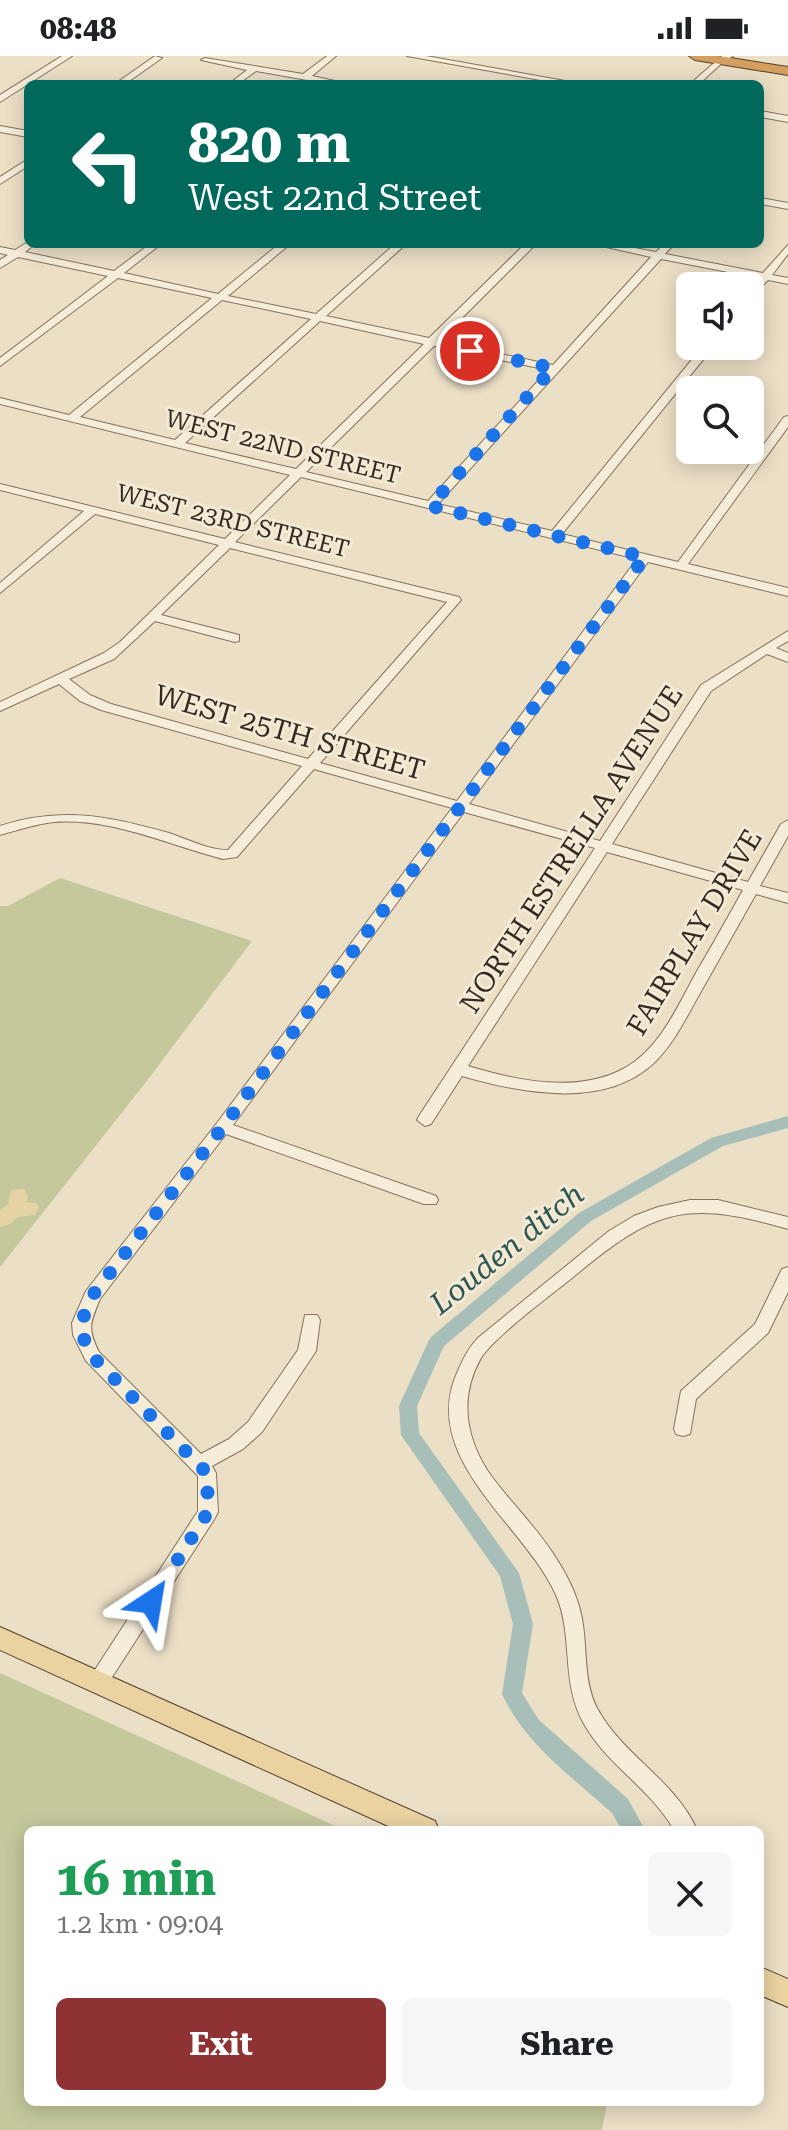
<!DOCTYPE html>
<meta charset="utf-8">
<style>
:root{--surface:#fff;--page:#f6f6f6;--text:#202124;--muted:#757577;--accent:#8f3234}
body{margin:0;font-family:"Roboto Serif",serif;background:var(--page);color:var(--text);height:100vh;display:flex;flex-direction:column;font-size:30px;white-space:nowrap}
*{box-sizing:border-box;margin:0}
p{font-size:26px;color:var(--muted)}
.icon{flex:none;width:44px;height:44px;fill:none;stroke:currentColor;stroke-width:2;stroke-linecap:round;stroke-linejoin:round}
.map{position:relative;flex:1;overflow:hidden}
.sheet{position:absolute;left:24px;top:1770px;width:740px;height:280px;display:flex;flex-direction:column;background:var(--surface);border-radius:12px;box-shadow:0 4px 20px #0003}
.sheet>*{flex:none}
.hud{position:absolute;left:24px;top:24px;width:740px;height:168px;border-radius:12px;box-shadow:0 4px 20px #0003;background:#00695c;color:#fff;overflow:hidden}
.controls{position:absolute;left:676px;top:216px;display:grid;gap:16px}
.controls a{display:grid;place-items:center;width:88px;height:88px;border-radius:12px;background:var(--surface);box-shadow:0 4px 20px #0003;font-size:40px}
.pin{position:absolute;display:grid;place-items:center;width:68px;height:68px;color:#fff;margin:-34px;border:4px solid #fff;border-radius:50%;box-shadow:0 2px 8px #0007}
.me{position:absolute;width:88px;margin:-44px;rotate:33deg;stroke-linejoin:round;filter:drop-shadow(0 0 6px #0008)}
.turn{display:flex;align-items:center;gap:28px;height:168px;padding:0 32px;font-size:36px}
.turn .icon{width:104px;height:104px;stroke-width:2.5}
.turn b{display:block;font-size:56px;line-height:68px}
.round{display:grid;place-items:center;flex:none;width:84px;height:84px;border-radius:12px;background:var(--page)}
.overview{display:flex;align-items:center;justify-content:space-between;height:136px;padding:0 32px}
h1{font-size:48px;font-weight:700;line-height:60px;color:#1e9e55}
.primary-button{display:flex;gap:16px;margin-top:auto;padding:16px 32px}
.primary-button a{flex:1;height:92px;border-radius:12px;background:var(--accent);color:#fff;font-size:32px;font-weight:700;line-height:92px;text-align:center}
.primary-button a+a{background:var(--page);color:var(--text)}
.status{display:flex;justify-content:space-between;align-items:center;height:56px;padding:0 40px;background:var(--surface);direction:ltr}
.status svg{height:22px;fill:currentColor}
.map>svg:first-child{display:block}
.green{fill:#c4c89b}
.sand{fill:#e5d3a6}
.lines{fill:none;stroke-linecap:round;stroke-linejoin:round}
.canal{fill:#a7bfb8;fill-rule:evenodd}
.minor-casing{stroke:#85725d;stroke-width:2}
.major-casing{stroke:#534031;stroke-width:2}
.highway-casing{stroke:#534031;stroke-width:2}
.minor{fill:#f6edd9;fill-rule:evenodd}
.major{fill:#ebd3a1;fill-rule:evenodd}
.highway{fill:#d39e5e;fill-rule:evenodd}
.route{stroke:#1a73e8;stroke-width:14;stroke-dasharray:0 25.2}
.labels{text-anchor:middle;stroke-width:6;stroke-linejoin:round;paint-order:stroke}
.far-street-label{font-size:24px;fill:#362a20;stroke:#f3ead5}
.street-label{font-size:28px;fill:#362a20;stroke:#f3ead5}
.water-label{font-size:30px;font-style:italic;fill:#305552;stroke:#f3ead5}
</style>
<div class="status"><b>08:48</b><svg viewBox="0 0 49 12"><path d="M0 12V9h3v3zM5 12V6h3v6zM10 12V3h3v9zM15 12V0h3v12zM26 1h20v11H26zM47 4h2v5h-2z"/></svg></div>
<div class="map">
<svg width="788" height="2074" viewBox="0 0 788 2074">
<rect width="100%" height="100%" fill="#ebdfc6"/>
<path class="green" d="M60,822l192,63 -106,141 -146,185v-361h8z
M0,1617l344,157h-316v272h579l-5,28h-602z"/>
<path class="sand" d="M24,1133l4,7 -2,6 10,1 3,4 -4,8 -17,2 -8,7 -10,3v-16l8,-7 3,-14z"/>
<g class="lines">
<path class="canal" d="M788,1060v12l-65,18 -132,75 -147,125 -27,60 2,27 100,140 14,51 -11,69 17,27 89,79 17,31h-23l-10,-17c-40,-36 -87,-69 -110,-119l11,-70 -13,-48 -99,-141 -2,-29 29,-64 3,-5 148,-124 132,-75z"/>
<g class="minor-casing">
<path id="minor" d="M62,0h10l-72,46v-7z
M155,0l7,2 -37,26h-10z
M327,0h9l-24,20 37,8h-19l-74,-13 -18,13h-9l18,-14 -46,-10 4,-2 98,16z
M407,0h19l156,28h-19z
M722,0h11l-10,6 -24,22h-9z
M760,55l28,5v6l-28,-5z
M0,70l28,5v6l-28,-5z
M28,103v7l-28,18v-7z
M760,142l28,5v6l-28,-5z
M28,186v2h7l-10,8 89,19 36,-27h11l-37,29 94,21 61,-50h11l-62,52 88,18 79,-70h11l-80,72 103,22 96,-94h11l-97,97 114,24 98,-108 -58,-13h20l43,8 8,-8h10l-9,10 98,19 25,-28v9l-16,21 16,3v6l-20,-4 -18,19v-10l9,-11 -98,-19 -223,245 114,27 151,-185h11l-152,188 116,28 106,-145 4,-1v11l-100,137 100,24v8l-140,-34 -179,242 131,37 101,-156 87,-54v10l-12,7 12,5v9l-21,-8 -56,37 -99,153 136,38 33,-58 7,-4v16l-28,50 28,7v10l-32,-9c-19,34 -38,67 -57,101 -13,23 -25,48 -44,67 -50,48 -134,31 -193,14l-31,48 -6,2 -8,-6 2,-4 176,-268 -131,-36 -231,313 203,71 2,4 -2,4h-12l-198,-70 -126,165c-10,24 -13,29 -1,53l102,102 28,-15 19,-17 50,-72 7,-35h12l3,5 -4,31 -54,81 -19,17 -31,17 4,7 2,39 -3,6 -110,170 -7,3 -7,-3 -3,-6 3,-6 107,-165v-35l-112,-115 -13,-26 -1,-12 14,-32 131,-168 235,-315 -138,-39 -77,88 -14,2c-55,-14 -110,-41 -169,-37 -19,2 -36,8 -54,13v-9c61,-20 109,-10 169,7 18,6 39,17 59,17l74,-84 -201,-56 -21,-9 -21,-17 -59,27v-9l104,-49 16,-11 99,-97 -124,-31 -95,79v-10l84,-72 -84,-21v-6l225,55 65,-64 -290,-71v-6l69,17 143,-117 -94,-20 -118,88v-8l108,-82 -90,-19 -18,11v-8l8,-5 -8,-2v-6l15,3zM222,244l89,19 -136,121 -95,-23zM320,265l104,23 -128,125 -111,-26zM434,290l114,24 -120,131 -122,-29zM301,421l336,82 -180,242 -137,-38 141,-163 -2,-3 -224,-55zM230,492l217,54 -139,157 -197,-55 -21,-9 -21,-16 45,-20 41,-38 80,21 4,-1v-6l-78,-20zM607,796l136,38c-15,27 -30,54 -46,81 -20,36 -38,81 -78,100 -46,22 -105,9 -151,-5z
M690,1144h28l70,17v12c-104,-30 -133,-20 -216,49 -21,17 -78,59 -91,80 -23,40 -15,83 11,119 21,28 46,52 64,81 13,20 24,43 27,67 4,27 1,58 14,83 25,47 78,72 100,122h-23c-23,-41 -67,-65 -90,-106 -24,-42 -10,-88 -28,-129 -31,-70 -137,-136 -99,-222 6,-14 11,-25 22,-36l130,-106 25,-15 24,-9z
M788,1211v25l-20,41 -72,66 -6,35 -7,2 -7,-2 -2,-5 7,-38 74,-67 27,-55z"/>
</g>
<g class="major-casing">
<path id="major" d="M0,1571l435,194 4,9h-42l-397,-180z
M760,1911l28,12v28l-28,-12z"/>
</g>
<g class="highway-casing">
<path id="highway" d="M689,0h29l70,11v8l-93,-15z"/>
</g>
<use href="#minor" class="minor"/>
<use href="#major" class="major"/>
<use href="#highway" class="highway"/>
</g>
<g class="lines">
<path class="route" d="M151,1546l57,-90 -1,-39 -115,-117 -10,-21 -1,-12 11,-27 131,-169 422,-570 -215,-51 123,-138 -83,-17"/>
</g>
<g class="labels">
<g class="far-street-label">
<text transform="translate(283 391) rotate(14)" y="8">WEST 22ND STREET</text>
<text transform="translate(233 465) rotate(14)" y="8">WEST 23RD STREET</text>
</g>
<g class="street-label">
<text transform="translate(290 676) rotate(16)" y="10">WEST 25TH STREET</text>
<text transform="translate(571 793) rotate(-57)" y="10">NORTH ESTRELLA AVENUE</text>
<text transform="translate(694 876) rotate(-59)" y="10">FAIRPLAY DRIVE</text>
</g>
<g class="water-label">
<text transform="translate(507 1193) rotate(-39)" y="10">Louden ditch</text>
</g>
</g>
</svg>
<div class="controls">
<a><svg class="icon" aria-label="sound" viewBox="0 0 24 24"><path d="M4 9h4l5-4v14l-5-4H4zM17 9q2 3 0 6"/></svg></a>
<a><svg class="icon" aria-label="search" viewBox="0 0 24 24"><circle cx="10" cy="10" r="6"/><path d="M15 15l6 6"/></svg></a>
</div>
<div class="pin" style="left:470px;top:295px;background:#d93025"><svg class="icon" aria-label="arrive" viewBox="0 0 24 24"><path d="M6 21V4h12l-3 4 3 4H6"/></svg></div>
<svg class="me" style="left:151px;top:1546px" viewBox="-20 -20 40 40"><path d="M0-17L14 15 0 8-14 15z" fill="#1a73e8" stroke="#fff" stroke-width="4"/></svg>
<div class="hud">
<div class="turn"><svg class="icon" aria-label="left" viewBox="0 0 24 24"><path d="M17 20v-9H6M10 6l-5 5 5 5"/></svg><div><b>820 m</b>West 22nd Street</div></div>
</div>
<section class="sheet">
<div class="overview"><div><h1>16 min</h1><p>1.2 km · 09:04</p></div><a class="round"><svg class="icon" aria-label="close" viewBox="0 0 24 24"><path d="M6 6l12 12M18 6L6 18"/></svg></a></div>
<div class="primary-button"><a>Exit</a><a>Share</a></div>
</section>
</div>
